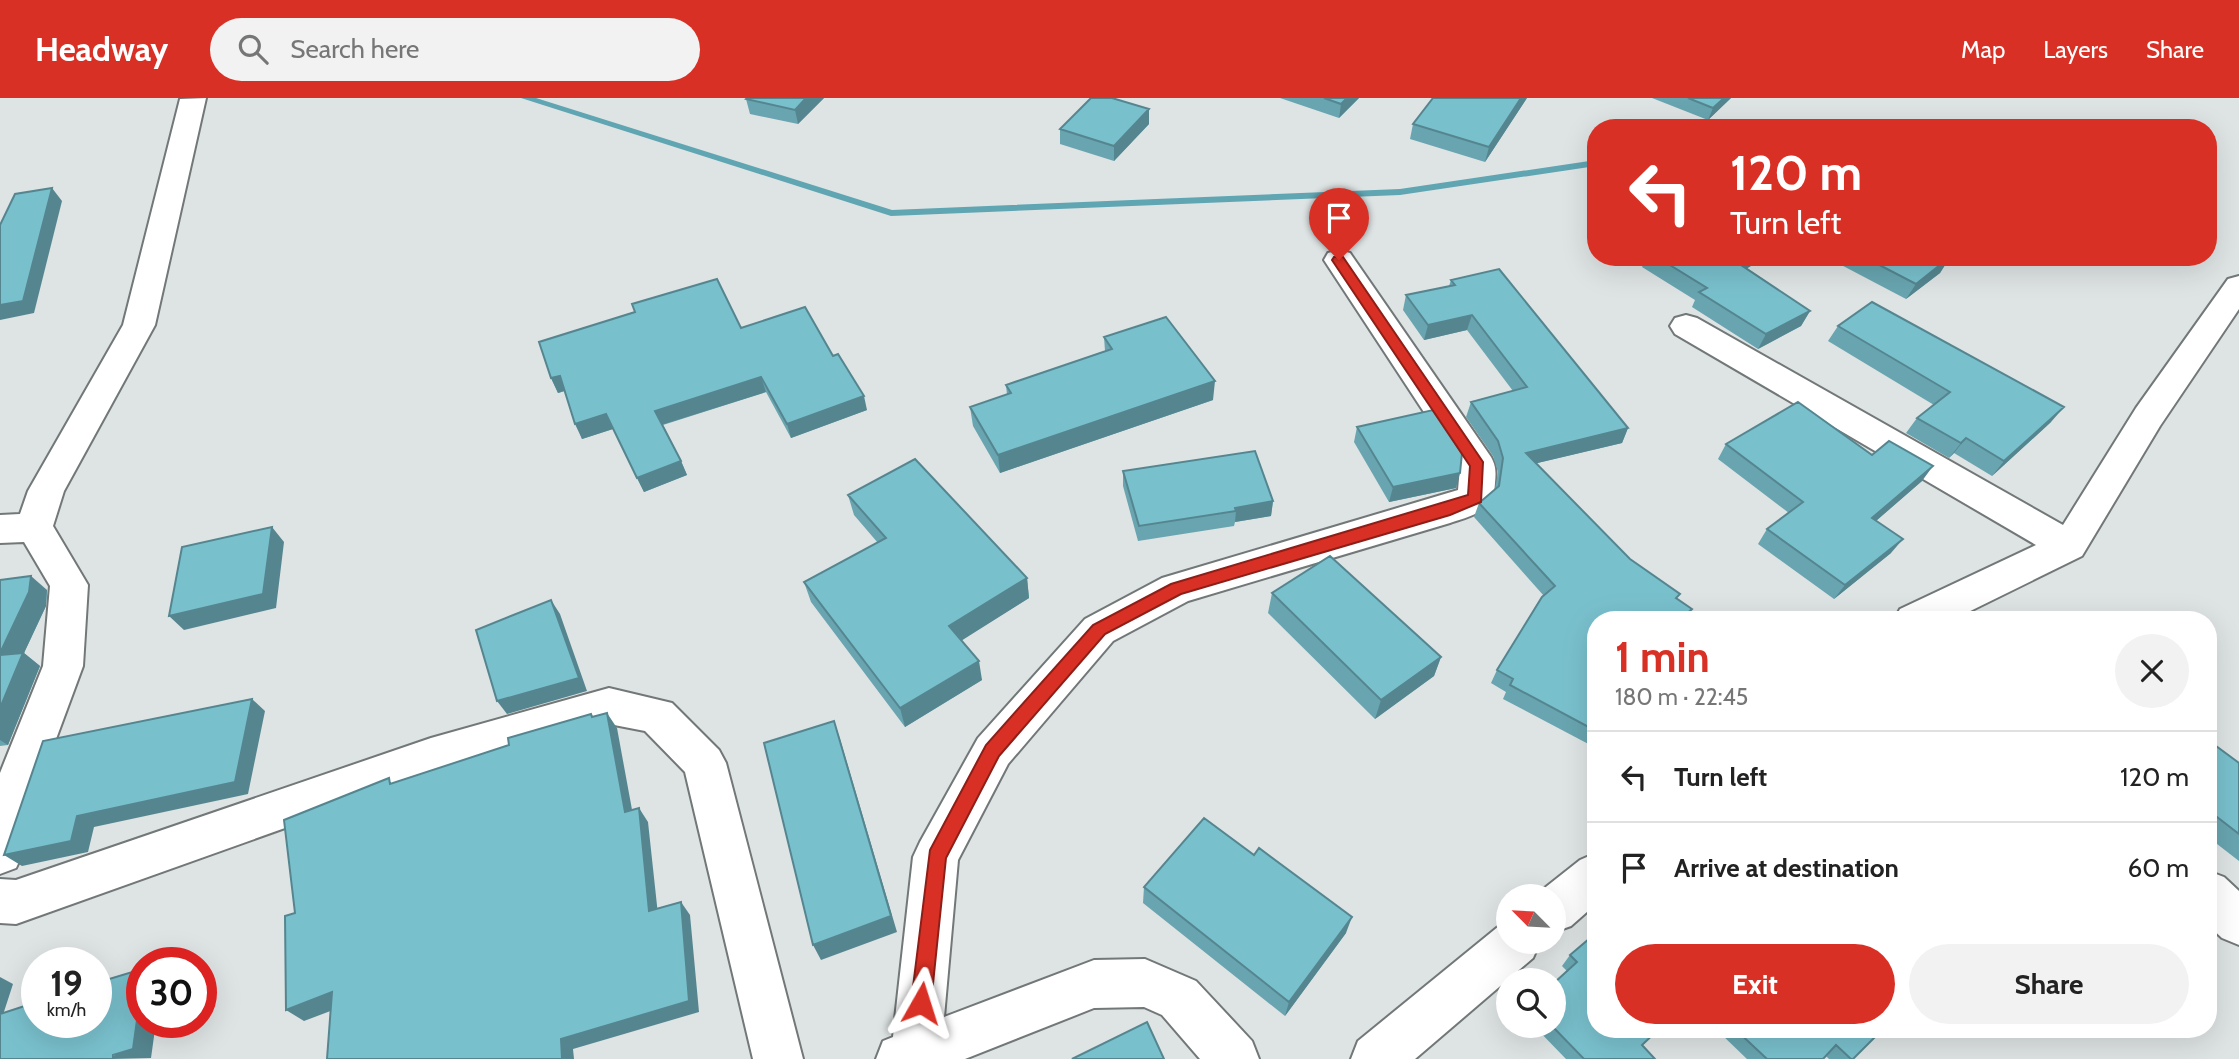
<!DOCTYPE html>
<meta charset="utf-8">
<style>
:root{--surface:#fff;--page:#f2f2f2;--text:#222;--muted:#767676;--line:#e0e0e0;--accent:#d93025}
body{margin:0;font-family:Cabin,sans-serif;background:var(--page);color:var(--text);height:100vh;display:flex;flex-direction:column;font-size:26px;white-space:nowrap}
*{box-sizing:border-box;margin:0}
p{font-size:23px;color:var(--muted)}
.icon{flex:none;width:38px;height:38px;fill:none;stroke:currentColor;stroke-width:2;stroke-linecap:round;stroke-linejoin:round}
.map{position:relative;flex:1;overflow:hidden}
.panel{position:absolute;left:1587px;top:513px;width:630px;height:427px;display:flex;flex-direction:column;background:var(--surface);border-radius:28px;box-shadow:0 7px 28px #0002}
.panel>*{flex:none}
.guide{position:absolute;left:1587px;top:21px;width:630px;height:147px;border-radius:28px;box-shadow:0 7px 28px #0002;background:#d93025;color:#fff;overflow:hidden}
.needle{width:46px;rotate:294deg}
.controls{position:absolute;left:1496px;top:786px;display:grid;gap:14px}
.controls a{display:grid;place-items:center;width:70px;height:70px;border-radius:50%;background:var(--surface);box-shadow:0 7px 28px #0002;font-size:35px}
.speed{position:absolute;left:21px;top:849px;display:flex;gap:14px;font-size:35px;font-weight:700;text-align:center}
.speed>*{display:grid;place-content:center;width:91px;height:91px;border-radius:50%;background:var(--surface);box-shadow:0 7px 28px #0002;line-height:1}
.speed small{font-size:18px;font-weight:400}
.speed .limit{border:10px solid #d22;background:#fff;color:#111}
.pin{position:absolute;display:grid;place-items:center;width:60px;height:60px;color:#fff;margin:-72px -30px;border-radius:50% 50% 50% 0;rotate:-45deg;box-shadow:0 0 7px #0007}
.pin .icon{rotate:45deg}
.me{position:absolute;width:77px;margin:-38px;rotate:6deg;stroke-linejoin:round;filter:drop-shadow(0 0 5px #0008)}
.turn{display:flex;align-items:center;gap:24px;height:147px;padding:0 28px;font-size:32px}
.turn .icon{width:91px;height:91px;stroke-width:2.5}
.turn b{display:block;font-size:49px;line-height:60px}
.round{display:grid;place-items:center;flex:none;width:74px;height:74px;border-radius:37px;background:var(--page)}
.headline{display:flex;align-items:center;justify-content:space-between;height:119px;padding:0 28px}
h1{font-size:42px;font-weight:800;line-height:52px;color:var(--accent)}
.primary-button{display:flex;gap:14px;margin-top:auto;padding:14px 28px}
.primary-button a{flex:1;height:80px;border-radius:42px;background:var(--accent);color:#fff;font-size:28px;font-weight:800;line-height:80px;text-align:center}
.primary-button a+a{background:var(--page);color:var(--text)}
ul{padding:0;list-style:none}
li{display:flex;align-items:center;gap:21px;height:91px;padding:0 28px;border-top:2px solid var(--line)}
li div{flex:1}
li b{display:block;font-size:26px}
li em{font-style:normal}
header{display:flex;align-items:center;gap:42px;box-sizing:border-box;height:98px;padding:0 35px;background:var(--accent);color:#fff}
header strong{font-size:33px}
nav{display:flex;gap:38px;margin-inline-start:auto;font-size:24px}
.search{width:490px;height:63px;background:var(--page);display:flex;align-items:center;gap:18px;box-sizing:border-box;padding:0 24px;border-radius:38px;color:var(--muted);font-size:26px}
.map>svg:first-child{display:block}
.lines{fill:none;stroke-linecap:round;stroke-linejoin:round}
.stream{fill:#5fa5b2;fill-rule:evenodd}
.minor-casing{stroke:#727778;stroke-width:4}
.minor{fill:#fff;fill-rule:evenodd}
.wall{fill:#68a5b0}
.shaded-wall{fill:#558690}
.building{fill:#79c0cd;stroke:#558690;stroke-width:2}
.route{fill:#d93025;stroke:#8d1f18;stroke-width:2}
</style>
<header>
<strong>Headway</strong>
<div class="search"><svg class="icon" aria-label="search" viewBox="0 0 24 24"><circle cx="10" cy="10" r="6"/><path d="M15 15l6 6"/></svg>Search here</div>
<nav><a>Map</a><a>Layers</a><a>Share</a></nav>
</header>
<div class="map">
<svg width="2239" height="961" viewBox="0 0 2239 961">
<rect width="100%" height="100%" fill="#dee3e4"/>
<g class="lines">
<path class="stream" d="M521,0h15l356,112 508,-21 196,-29v6l-196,29 -509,21z
M1861,22l5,3 -2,2 -42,3z"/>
<g class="minor-casing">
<path id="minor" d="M206,0l-51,227 -91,166 -11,35 35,59 -5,81 -44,119 -16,68 -7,15 -16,6v-101l43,-107 7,-80 -26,-44 -24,1v-28l20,-1 8,-23 95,-166 57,-226z
M1339,152l11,3 141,204c5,9 5,15 4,26 -1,28 -21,32 -45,40l-262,78 -75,40 -105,123 -50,96 -14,157 150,-57 51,-1 51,22 56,60 7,18h-59l-38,-44 -18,-8 -50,1 -129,51h-89l7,-18 10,-4 20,-180 7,-15 58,-104 107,-119 77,-41 296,-88 2,-23 -136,-207 4,-7z
M2239,178v33l-79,117 -78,130 -130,64h-58l6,-11 136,-64 -361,-211 -5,-8 5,-8 11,-3 11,3 366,207 73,-117 92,-129z
M609,590l63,15 47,47 7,13 77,296h-50l-68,-287 -40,-41 -36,-7 -178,52 -415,148 -16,-1v-44l16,1 415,-142z
M1596,755v51l-25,22 -17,6v-36l-17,-2 43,-34z
M2208,773l16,6 15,14v54l-17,-7 -14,-13z
M1508,824v20h32l-7,16 -118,101h-64l7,-18 141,-115z"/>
</g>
<use href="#minor" class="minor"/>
</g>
<path class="wall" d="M824,0l-26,26 -48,-10 -4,-15z
M1280,0h79l-20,20z
M1527,0l-42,64 -75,-23 3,-15z
M1652,0h79l-23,22z
M1149,11v15l-35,37 -54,-17v-15z
M1646,159h120l-19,11 63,43 -9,15 -43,23 -66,-42 3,-7 -53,-33z
M1950,159l-10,16 -34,26 -78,-41z
M1451,182l177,148 -6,15 -85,20 59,157v128l-93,-49 3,-7 -15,-9 6,-13 47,-74 -70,-79 5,-14 16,-14 3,-17 -5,-16 -27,-39 5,-15 42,-11 -46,-61 -43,10 -21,-30 3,-15 43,-9z
M635,214l106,16 126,82 -76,28 -25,-46 -103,33 18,36 6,14 -43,17 -31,-63 -31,10 -17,-48 -7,2 -7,-15z
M1838,228l213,96 -59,54 -38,-23 -5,5 -43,-25 11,-15 17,-13 -106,-64z
M1104,239l109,63 -213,73 -27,-47 -3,-19 37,-12 -1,-10 99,-34z
M1357,329l99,61 -67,14 -35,-60z
M1726,346l146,11 50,26 -46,40 15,32 -57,46 -76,-55 9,-15 22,-16 -71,-54z
M1123,373l150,30 -2,15 -36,6 -1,4 -96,15 -15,-55z
M848,397l179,83 2,20 -68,42 21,40 -77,47 -94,-125 -7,-20 74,-39 -24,-28z
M0,482l47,10 -1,16 -22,47 16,13 -32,79 -8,1z
M1272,495l169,64 -7,19 -59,43 -107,-106z
M2208,647l31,18v98l-31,-24z
M1254,757l92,78 -61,83 -142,-113 1,-16z
M1596,835l46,112 13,14h-89l-32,-33h20l13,-55 -5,-5 8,-11z
M1727,931h156l-30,30h-24l-3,-3 -3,3h-76l-26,-25z"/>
<path class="shaded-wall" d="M806,0h18l-26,26 -3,-14z
M1347,0h12l-20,20 2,-14z
M1521,0h6l-42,64 4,-15z
M1724,0h7l-23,22 5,-12z
M1149,11v15l-35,37v-15z
M52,90l10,13 -28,112 -34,7v-15z
M1748,159h18l-35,21 7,-15z
M1950,159l-10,16 -34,26 10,-15z
M1810,213l-9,15 -43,23 8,-15z
M1472,217l-5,15 -43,10 4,-15z
M560,278l7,14 -9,3 -7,-15z
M761,279l5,15 -105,33 -6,-14z
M1215,283l-2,19 -213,73 -2,-18z
M864,298l3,14 -76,28 -4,-14z
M2064,309l-13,15 -59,54 12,-15z
M606,316l7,15 -31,10 -7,-15z
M1628,330l-6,15 -101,24 5,-14z
M1966,340l-12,15 -5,5 12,-15z
M681,363l6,14 -43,17 -7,-14z
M1933,368l-11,15 -60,52 10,-15z
M1460,375l-4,15 -67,14 4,-15z
M1273,403l-2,15 -36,6 1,-11 -1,-3z
M272,429l12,15 -8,66 -92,22 -15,-14z
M1903,441l-12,14 -57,46 11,-14z
M31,478l16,14 -1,16 -22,47 16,13 -32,79 -8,-5v-87z
M1027,480l2,20 -76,48 -4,-20z
M551,502l9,14 27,77 -80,23 -10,-13z
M1692,511l-7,11h-5z
M1441,559l-7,19 -59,43 6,-19z
M979,563l3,19 -77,47 -5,-19z
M252,601l13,12 -17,83 -154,33 -6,25 -66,14 -18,-11 73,-39z
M607,615l10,15 18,98 -10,-14z
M834,623l6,18 57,193 -76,28 -8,-15z
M639,710l9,14 11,102 -10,-13z
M681,804l9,13 9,97 -126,37 1,10h-12l-1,-20z
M1352,819l-6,16 -61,83 4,-14z
M0,879l13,7 -13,40z
M142,886v38h14l-5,36 -38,1z
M332,894l17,12 -45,17 -18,-11z"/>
<path class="building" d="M747,0h59l-11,12 -49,-11z
M1091,0h21l37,11 -35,37 -54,-17z
M1324,0h23l-6,6z
M1433,0h88l-32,49 -76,-23z
M1688,0h36l-11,10z
M52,90l-29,113 -23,4v-80l15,-31z
M1657,159h91l-10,6 72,48 -44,23 -67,-42 8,-4z
M1864,159h86l-34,27z
M1499,171l129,159 -102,25 104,106 50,35 -4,4 16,11 -12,11h-84v111l-86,-46 3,-6 -16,-9 45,-73 13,-11 -76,-83 20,-17 4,-28 -5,-17 -27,-39 56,-15 -55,-72 -44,10 -22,-30 49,-10 -4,-5z
M717,181l24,49 64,-21 28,49 5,-2 26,42 -77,28 -26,-47 -106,34 26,50 -44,17 -31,-64 -31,10 -15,-48 -9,2 -12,-36 96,-30 -3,-8z
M1872,204l192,105 -60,54 -38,-23 -5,5 -44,-25 33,-26 -112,-66z
M1166,219l49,64 -217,74 -28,-48 41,-14 -5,-8 106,-36 -8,-12z
M1798,304l74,53 17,-14 44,25 -61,52 31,21 -58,46 -78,-56 36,-27 -77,-58z
M1433,312l29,43 -2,20 -67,14 -36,-60z
M1255,353l18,50 -38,7 1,3 -97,15 -16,-55z
M915,361l112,119 -78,48 30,35 -79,47 -96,-126 82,-44 -38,-43z
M272,429l-9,67 -94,22 13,-69z
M1330,458l111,101 -60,43 -109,-107z
M31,478l-2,16 -29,61v-73z
M551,502l28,78 -82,23 -21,-71z
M23,555l-23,55v-53z
M252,601l-17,83 -158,34 -6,25 -67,14 39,-114z
M607,615l18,99 14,-4 10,103 32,-9 8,99 -128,38 1,20h-235l5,-67 -46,18 -1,-94 10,-3 -11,-93 105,-42 1,6 119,-39 -1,-7 83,-24 1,3z
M834,623l57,195 -78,29 -49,-202z
M2212,645l27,20v71l-31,-24v-65z
M1204,720l50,37 5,-7 93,69 -63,85 -145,-115z
M1596,835v96h63l-17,16 13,14h-71l-32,-33h2v-43l23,-21 -7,-7z
M142,871v15l-9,65 -20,6v4h-113v-45l37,-12v20h59v-39z
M1147,924l17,37h-92z
M1735,931h148l-30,30h-2l-15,-14 -13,14h-56z"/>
<path class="route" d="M1334,159h9l140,205 -2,40 -31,13 -269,79 -76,40 -106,122 -53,102 -15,145 -3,7 -7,3 -7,-3 -3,-7 19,-153 56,-105 107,-120 78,-41 297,-89 2,-29 -138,-206z"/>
</svg>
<div class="controls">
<a><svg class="needle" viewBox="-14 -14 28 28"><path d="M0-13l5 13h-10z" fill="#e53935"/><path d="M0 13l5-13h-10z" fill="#767676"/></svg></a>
<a><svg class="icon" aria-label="search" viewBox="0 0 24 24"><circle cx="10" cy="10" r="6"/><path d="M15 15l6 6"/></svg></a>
</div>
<div class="speed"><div>19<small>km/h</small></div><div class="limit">30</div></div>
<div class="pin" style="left:1339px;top:162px;background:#d93025"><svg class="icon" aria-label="arrive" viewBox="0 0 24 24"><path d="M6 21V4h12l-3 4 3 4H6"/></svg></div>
<svg class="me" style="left:921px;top:905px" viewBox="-20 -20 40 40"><path d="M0-17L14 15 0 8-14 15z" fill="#d93025" stroke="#fff" stroke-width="4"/></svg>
<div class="guide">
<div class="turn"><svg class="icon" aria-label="left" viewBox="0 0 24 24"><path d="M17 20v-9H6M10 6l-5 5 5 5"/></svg><div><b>120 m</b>Turn left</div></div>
</div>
<section class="panel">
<div class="headline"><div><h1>1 min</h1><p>180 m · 22:45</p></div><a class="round"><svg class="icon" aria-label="close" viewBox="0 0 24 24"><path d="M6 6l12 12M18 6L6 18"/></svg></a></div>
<ul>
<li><svg class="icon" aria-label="left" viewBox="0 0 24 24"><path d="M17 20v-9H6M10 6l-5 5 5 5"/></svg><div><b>Turn left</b></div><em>120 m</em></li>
<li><svg class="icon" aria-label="arrive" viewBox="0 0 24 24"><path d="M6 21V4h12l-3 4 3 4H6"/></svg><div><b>Arrive at destination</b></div><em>60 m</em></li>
</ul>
<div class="primary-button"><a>Exit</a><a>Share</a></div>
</section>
</div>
